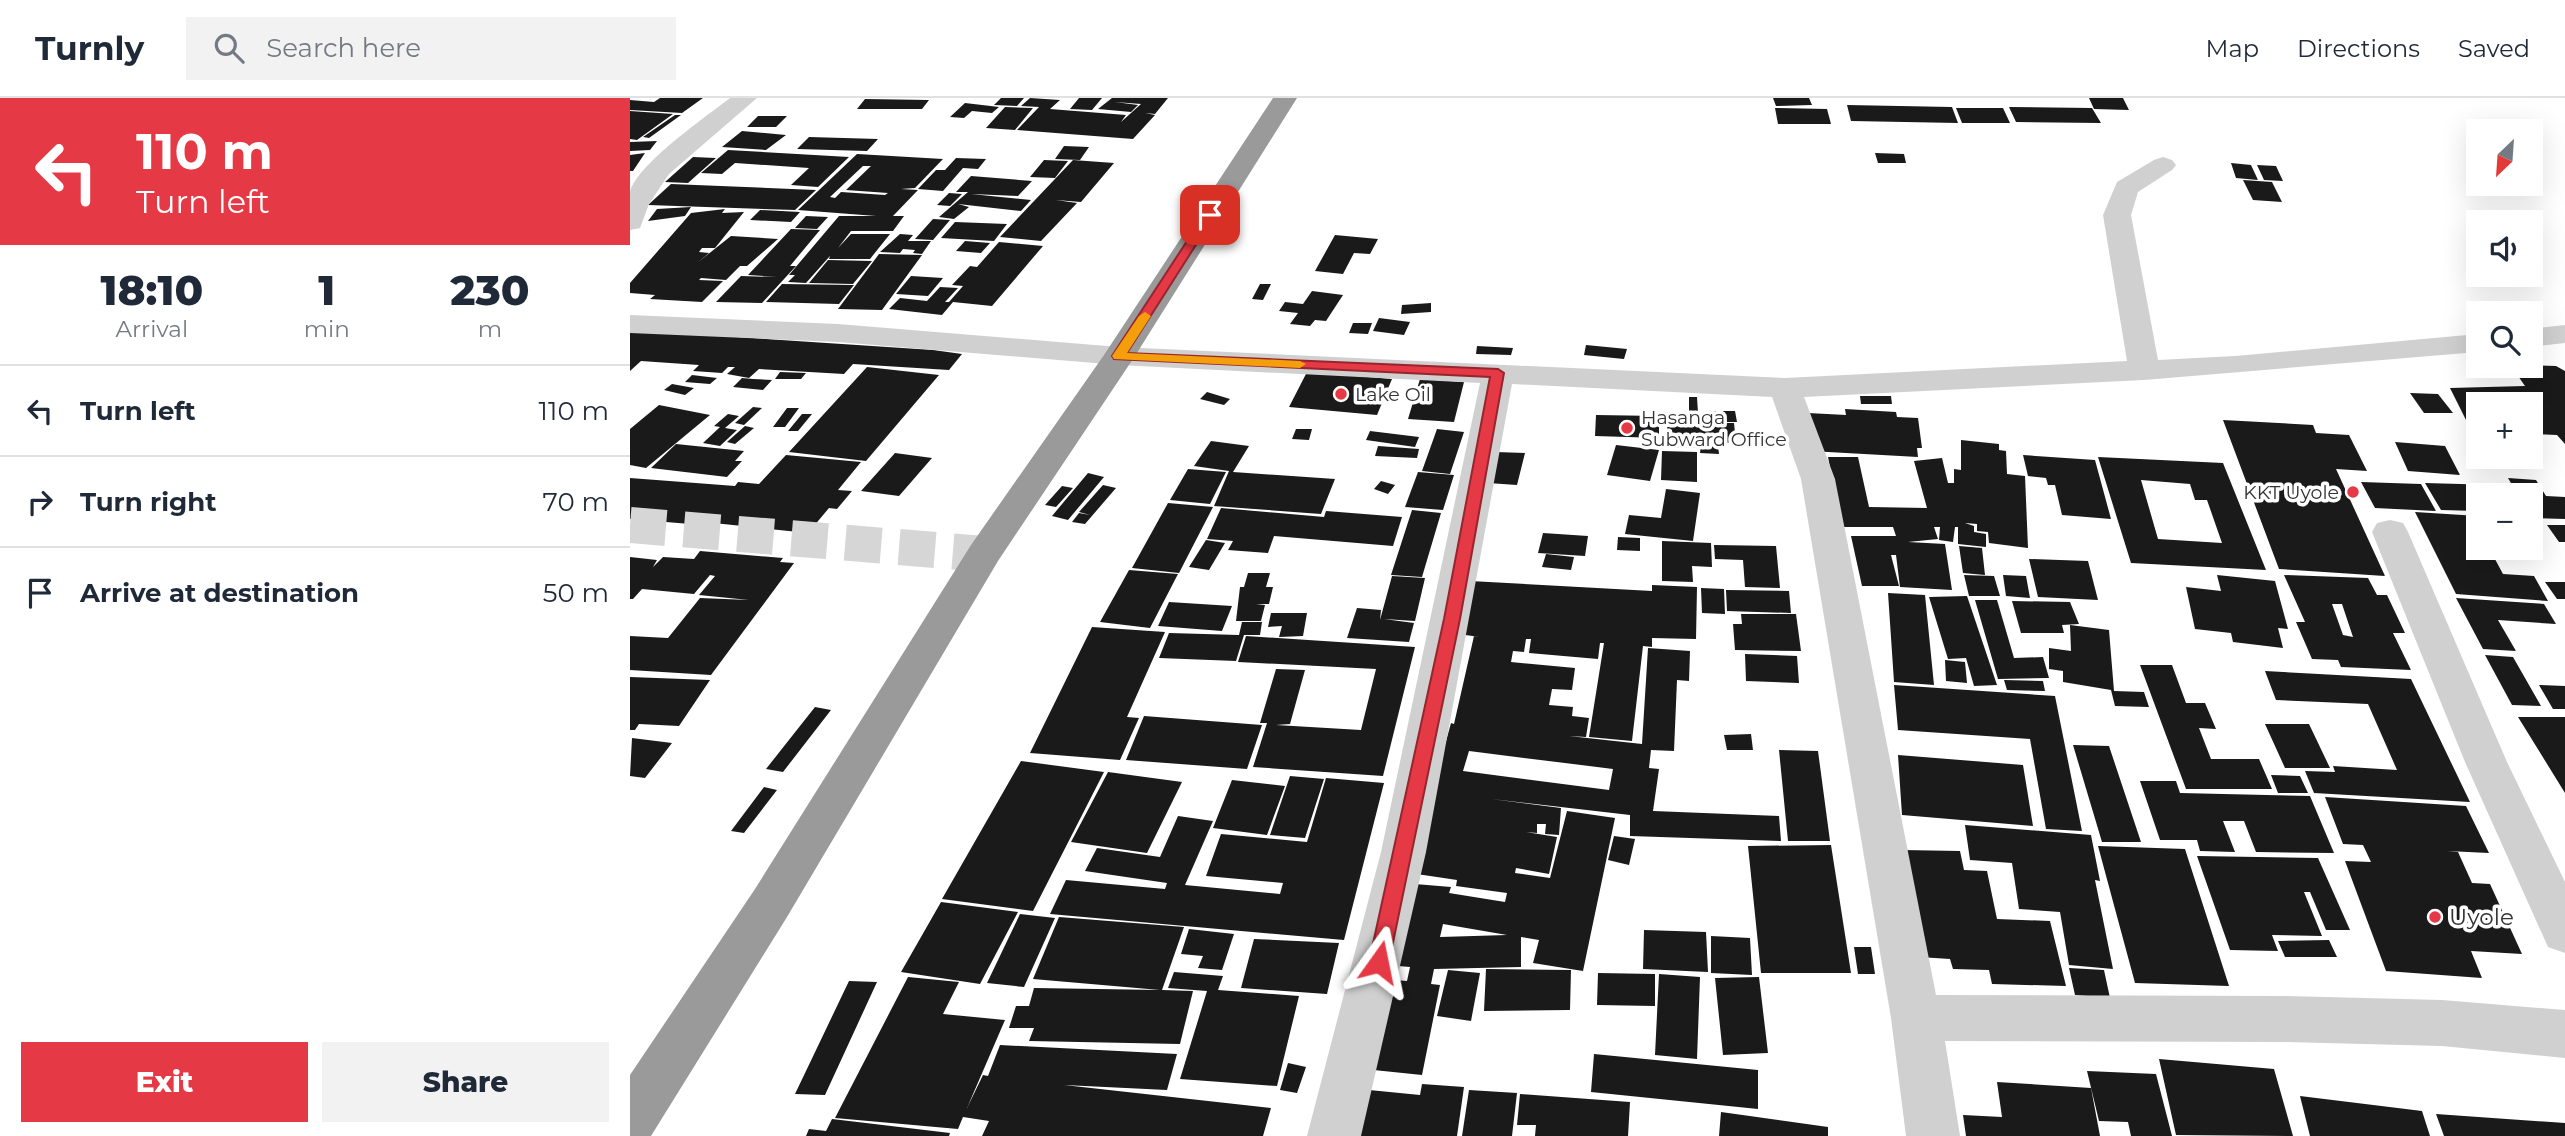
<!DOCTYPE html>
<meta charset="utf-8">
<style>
:root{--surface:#fff;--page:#f2f2f3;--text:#1f2937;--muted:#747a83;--line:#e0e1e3;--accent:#e63946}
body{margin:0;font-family:Montserrat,sans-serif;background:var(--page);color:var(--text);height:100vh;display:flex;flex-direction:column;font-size:26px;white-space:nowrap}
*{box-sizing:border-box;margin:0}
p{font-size:23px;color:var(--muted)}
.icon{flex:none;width:38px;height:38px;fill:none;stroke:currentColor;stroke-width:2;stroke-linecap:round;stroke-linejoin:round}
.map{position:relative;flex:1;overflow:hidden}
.sheet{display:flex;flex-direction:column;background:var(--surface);width:630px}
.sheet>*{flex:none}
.guide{background:#e63946;color:#fff;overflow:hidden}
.needle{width:46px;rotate:205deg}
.controls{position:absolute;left:1836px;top:21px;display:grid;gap:14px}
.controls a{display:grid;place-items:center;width:77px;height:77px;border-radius:0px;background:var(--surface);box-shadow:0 7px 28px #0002;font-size:35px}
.pin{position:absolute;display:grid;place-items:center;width:60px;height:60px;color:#fff;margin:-30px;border-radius:14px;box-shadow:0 4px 10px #0006}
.me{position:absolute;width:77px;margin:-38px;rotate:12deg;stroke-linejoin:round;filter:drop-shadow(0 0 5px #0008)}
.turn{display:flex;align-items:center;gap:24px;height:147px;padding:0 21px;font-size:32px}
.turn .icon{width:91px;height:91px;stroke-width:2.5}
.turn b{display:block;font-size:49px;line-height:60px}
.eta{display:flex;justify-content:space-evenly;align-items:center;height:119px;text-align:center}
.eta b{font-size:42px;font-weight:800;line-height:49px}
.primary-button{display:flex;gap:14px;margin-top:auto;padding:14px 21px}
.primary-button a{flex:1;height:80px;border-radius:0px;background:var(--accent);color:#fff;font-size:28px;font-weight:800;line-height:80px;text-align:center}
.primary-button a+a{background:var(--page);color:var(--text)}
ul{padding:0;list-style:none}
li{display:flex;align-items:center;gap:21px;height:91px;padding:0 21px;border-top:2px solid var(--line)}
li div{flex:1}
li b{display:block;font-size:26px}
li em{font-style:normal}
header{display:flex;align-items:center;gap:42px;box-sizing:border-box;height:98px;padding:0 35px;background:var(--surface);border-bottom:2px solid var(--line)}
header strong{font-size:33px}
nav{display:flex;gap:38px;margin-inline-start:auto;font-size:24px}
.search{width:490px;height:63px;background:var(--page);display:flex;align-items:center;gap:18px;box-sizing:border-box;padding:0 24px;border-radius:0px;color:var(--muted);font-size:26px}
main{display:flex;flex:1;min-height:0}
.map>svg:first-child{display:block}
.building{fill:#1a1a1a;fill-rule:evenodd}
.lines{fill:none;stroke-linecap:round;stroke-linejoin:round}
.minor-tunnel{stroke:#d6d6d6;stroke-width:36;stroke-dasharray:36 18;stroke-linecap:butt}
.minor{fill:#d0d0d0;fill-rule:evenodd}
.highway{fill:#9a9a9a;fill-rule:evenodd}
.route{fill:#e63946;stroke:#96252e;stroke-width:2}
.slow{fill:#f59e0b}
.poi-dot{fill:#e63946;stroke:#fff;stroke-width:2.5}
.labels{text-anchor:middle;stroke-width:7;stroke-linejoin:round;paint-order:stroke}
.poi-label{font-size:19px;fill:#333;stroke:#fff;text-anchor:start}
.near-poi-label{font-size:23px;fill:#333;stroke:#fff;text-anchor:start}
</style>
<header>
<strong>Turnly</strong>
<div class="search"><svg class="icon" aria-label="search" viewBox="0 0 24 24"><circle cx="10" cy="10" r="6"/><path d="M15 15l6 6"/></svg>Search here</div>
<nav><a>Map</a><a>Directions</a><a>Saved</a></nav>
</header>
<main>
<section class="sheet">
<div class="guide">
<div class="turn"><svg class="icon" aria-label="left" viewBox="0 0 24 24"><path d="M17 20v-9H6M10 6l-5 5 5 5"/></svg><div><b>110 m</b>Turn left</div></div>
</div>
<div class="eta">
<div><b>18:10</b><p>Arrival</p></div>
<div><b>1</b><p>min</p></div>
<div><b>230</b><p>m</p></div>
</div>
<ul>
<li><svg class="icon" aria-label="left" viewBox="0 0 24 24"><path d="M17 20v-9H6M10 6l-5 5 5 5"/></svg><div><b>Turn left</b></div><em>110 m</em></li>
<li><svg class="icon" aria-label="right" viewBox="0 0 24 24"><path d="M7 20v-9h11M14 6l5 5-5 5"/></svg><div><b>Turn right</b></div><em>70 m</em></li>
<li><svg class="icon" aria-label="arrive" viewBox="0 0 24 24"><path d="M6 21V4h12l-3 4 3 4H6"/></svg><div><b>Arrive at destination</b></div><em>50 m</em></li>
</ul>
<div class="primary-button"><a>Exit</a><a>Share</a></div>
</section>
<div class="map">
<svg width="1935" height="1038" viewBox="0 0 1935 1038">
<rect width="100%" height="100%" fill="#fff"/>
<path class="building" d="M30,0h43l-21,15 -52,-3v-10l24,2z
M371,0h23l-7,8 -23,-1z
M400,0l30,2 -10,9 76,6 -5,7 20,-18 -26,-2 23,3 -7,7 -33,-3 14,-11h56l-13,16 -10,-1 10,2 -22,24 -116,-9 22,-23 -18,-1z
M449,0h23l-10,12 -22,-1z
M1143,0h36l3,7 -36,1z
M1459,0h34l6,12 -35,-1z
M235,1l64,1 -7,9h-65z
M335,5l34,4 -7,6 -20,-2 -8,7 -14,-1z
M1217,7l105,2 6,16 -107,-2z
M375,9l28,1 -18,22 -29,-2z
M1379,9l83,1 9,15 -85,-1z
M1145,10l52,1 4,15h-53z
M1326,10h47l7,15h-48z
M0,13l43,3 -36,26 -7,-1z
M45,17h6l-32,23 -6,-1z
M128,18h29l-11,11h-29z
M112,33l44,4 -20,15 -44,-3z
M179,39l69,2 -11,12 -70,-2z
M27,43l-7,9 -20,1v-9z
M434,48l25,1 -9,13 -25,-1z
M98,52l121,7 -31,30 -27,-2 18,-17 -74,-5 -13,11 -21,-1z
M15,55l-12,18h-3v-16z
M1245,55l29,1 2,9h-28z
M227,56l86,5 -28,29 -14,1 17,1 -25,26h11l-11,15h-42l-13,17 13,-14h39l-20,25h-41l1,-3 -24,27 -18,-1 7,-7h-6l50,-59h37l-78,-6zM233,68h8l-25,24 42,3 -3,2 -44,-3 -6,6 -5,-1z
M63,59l23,1 -28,25 -23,-1z
M326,60l30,1 -8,10 -15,-1 -20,23 -25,-2 18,-19h9z
M414,62l24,1 -13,17 -25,-1z
M443,62l41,3 -33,39 -25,-2 21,3 -36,38 -41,-4z
M1601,65l20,2 7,15 -22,-2z
M1627,67l19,1 7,15 -19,-1z
M341,78l61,5 -14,15 -47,-2 60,6 -10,11 -63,-7 11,3 -15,12 -15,-2 29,-25h-12z
M1613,82l29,2 10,20 -29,-2z
M41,86l145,6 -21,20 -147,-5z
M319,95l13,1 -12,12 -13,-1z
M61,109l-6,9 -37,5 9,-12z
M95,111l-3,4 22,-1 -29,36h-13l-3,4 10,1 -12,10 34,-27 47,3 -31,27h-7l-14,14 -25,-2 -2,2 24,1 -21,21 -52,-3 5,-4 -25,-2v-10l61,-70z
M130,112l40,2 -9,10 -41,-2z
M176,118l22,1 -11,12 -22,-1z
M303,121l17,1 -17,20 -18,-1z
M325,124l52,2 -13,17 -53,-3z
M161,131l29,1 -30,36h6l-34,37 -46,-1 25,-26 36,1 -29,-2z
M270,136l13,1 -5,6h23l-9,13 -9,-1 2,-3 -12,-1 -3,4 -20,-1z
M705,137l43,4 -8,15 -16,-1 -11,21 -28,-3z
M335,143l25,2 -9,10 -25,-2z
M369,144l44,4 -51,60 -39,-4 -11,13 -53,-6 11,-11 27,3 13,-14 18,1 -13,14h4l14,-16 -11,-1 18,-19 7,1z
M249,156l43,1 -40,55 -44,-1z
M198,162l44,1 -19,23 -44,-1z
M281,178l32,2 -15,18 -32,-2z
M152,186l72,1 -15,19 -73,-2z
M630,186h11l-8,16 -11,-1z
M682,193l31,4 -17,26 -11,-1 -5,6 -20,-2 8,-11 -19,-2 6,-9 18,2z
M801,205v9l-30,2 1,-9z
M749,220l31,4 -6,13 -31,-4z
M723,225h19l-4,11 -19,-1z
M0,232l303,20 29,4 -13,16 -96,-6 -9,10 -85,-5 -10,9 -22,-4 8,-7h-7l-6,6 -29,-2 6,-6 -58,-4 -11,10z
M956,247l41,4 -3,10 -40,-4z
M847,248l36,2 -2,7 -35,-1z
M1900,267l26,1 9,5v73l-8,-9 -27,-1v-30h-52v28h-6l-22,-44 75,-2 -9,-13z
M237,269l72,8 -73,86 -77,-9z
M150,274l26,1 -5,6h-26z
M677,274l85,7 -15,36 -88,-8z
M62,277l25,3 -7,6 -25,-2z
M112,280l11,1 19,1 -9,10 -30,-3z
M790,281l44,3 -10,40 -46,-3z
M42,286l22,4 -9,7 -21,-5z
M577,294l23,7 -6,6 -24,-6z
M1780,295l28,1 15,19h-29z
M1230,298h31l1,8h-31z
M1059,299h8l1,16h10l-3,13 2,-3h27l2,20 -23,-1v-5l-46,-1v-11l34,1 -36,-2v-12l24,1z
M29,307l51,10 -64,53 -16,-3v-36z
M123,309l9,1 -18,17 -9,-2z
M157,310h12l-14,19h-12z
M1215,311l51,3 1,5 21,1 4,30h-5l1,9 -108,-6 -2,-38 38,2z
M1078,313h27l2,11h-27z
M98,316l11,2 -14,12 12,2 -17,16 -17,-3 17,-16 -6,-1z
M172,316h10l-14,17h-10z
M966,317l63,1v22l-64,-2z
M1593,322l90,5 3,8 33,2 18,36 -31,-2 49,107 -106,-7z
M115,328l9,2 -19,16 -8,-2z
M666,331h16l-3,11 -17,-1z
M807,331l27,3 -14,42 -28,-3z
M740,333l49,6 -4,10 -49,-7z
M1043,340l26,1v9l-27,-1z
M1331,342l38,4v6l7,1 1,23 18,2 3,72 -39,-5 -1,-11 -11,-1v-7l-12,-1 9,3v6l12,2v13l-28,-3v-17h-3l-2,15 -14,-2 1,-13h-6l4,12 -30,3 37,2 7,46 -52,-3 -4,-32h-5l8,31h-37l-11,-50h45l-3,-9h-51l-14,-70h30l11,50 58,1 -13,-47 28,-3 6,25h6v-14l7,1z
M581,343l38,5 -16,26 102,7 -14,35 -107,-8 15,-35 -35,-5z
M1765,344l50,4 15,29 -52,-4z
M46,346l68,7 -9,10h7l-15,16 -76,-9z
M986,347l43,5 -9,31 -43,-6z
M1071,347l17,1 1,8 -19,-1z
M748,348l41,3 -2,9 -42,-2z
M1032,353l35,1v30l-36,-2z
M866,354l29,1 -8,32 -29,-2z
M265,355l37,5 -33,38 -38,-5z
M156,357l75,7 -23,28 14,1 -15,18 -8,-1 -21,25 -104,-11 -2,3 -72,-6v-41l105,8 3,-4 21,2z
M1393,357l72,5 16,59 -49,-4 -7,-30h-7l-2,-7 -18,-2z
M1468,359l125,6 43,107 -135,-7zM1511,382l49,4 5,16h12l15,43 -64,-4z
M558,371l38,3 -16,32 -40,-4z
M788,374l36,3 -11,35 -38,-3z
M458,375l16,4 -36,43 -16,-4z
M1878,380l28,2 10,16 19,1v22l-33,-1 -2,-23h-12z
M751,383l14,4 -7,9 -14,-5z
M1731,384l60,2 15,27 -61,-3z
M1795,385l71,2 7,10h-25v16l-37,-1z
M473,387l13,3 -31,36 -13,-2 7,-9 11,2 -11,-3z
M432,388l11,2 -17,19 -11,-2z
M1036,391l34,4 -7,48 -68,-7 4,-19 32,3z
M538,405l45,4 -34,66 -47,-5z
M591,410l103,9 2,-6 76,6 -9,29 -119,-10 -6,17 -40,-3 5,-9 -26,-2z
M782,412l29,3 -19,64 -31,-2z
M1785,414l63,4v32h11l14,26 31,2 14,25 -92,-7z
M1917,427h18v17h-6z
M913,435l45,3 -3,20 -47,-3z
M988,439l22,1v13l-23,-1z
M576,442l19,3 -16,27 -20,-3z
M1032,443l49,2 1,24 -20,-1 1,16 -31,-1z
M1084,447l62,1 4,42 -35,-1 -2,-27 -28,-1z
M1329,448l23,2 3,27 -22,-2z
M70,453l83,7 -3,4 14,1 -83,112 -81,-5v-34l38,2 32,-40 49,2 -50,-5 16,-19 -5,-1 -16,19 -52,-5 -9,10h-3v-42l27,3 -4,7 10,-10 31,2z
M916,456l28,3 -3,13 -29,-3z
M1399,461l59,2 10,39 -60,-3z
M499,472l49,4 -28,54 -50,-6z
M618,475h22l-4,14h7l-4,17h-13l9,1 -4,16h-25l4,-34h4z
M1334,477l30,1 6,20h-31z
M1373,477l23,1 4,22 -24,-2z
M1587,477l58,6 13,48 -10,-1 5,20 -50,-6 -2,-9 -36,-4 -9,-42 35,4z
M1654,477l84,3 9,17h10l18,38h-12l18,37 -70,-3 -3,-7 -26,-1 -16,-37h9zM1702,506h10l11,33 -10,-2z
M762,478l33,2 -10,43 -31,-2 30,4 -5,19 -62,-4 10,-30 24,2 -1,10z
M840,483l182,10v-6l45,2 -1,52 -44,-1v9l-9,-1 -11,95 -43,-4 15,-94h-4l-2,16 -69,-6 2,-14h-5l-2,13 -11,-1 -2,11 64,6 -3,22 -20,-1 -3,16 24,2 -1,9 17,2 -3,19 -17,-1 73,8 6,-96 42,3 -1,30 -12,-1 -3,71 -23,-1 -2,18 10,1 -6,42 126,5 2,25 -151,-5v-21l-139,-16 70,9 -2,27 -14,-1 1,-10h-9v9l-11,-1 31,5 -8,37 -33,-6 -1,5 35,5 17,-67 48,7 -32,153 -50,-8 6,-23 -18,-3v30l-87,2 -3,15 9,1 -18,90 -58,-6 39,-186 48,4 -2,6 56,9 2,-9 -51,-7 1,-6 -47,-7 41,-150 3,1 20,-88 6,1 -22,-3zM839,653l144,18 -4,21 -146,-19zM813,826l64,11 -67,2zM768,868l12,1 -3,14 -13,-1z
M1915,484h20v17h-8z
M1071,490l23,1 1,25 -23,-1z
M1096,492l63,1 2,22 -64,-2z
M1258,495l37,2 9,90 -40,-3z
M1337,498l30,89 -23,1 -8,-28 -18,1 -19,-62z
M1826,500l88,6 12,20 -58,-4 18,31 -33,-2z
M1345,502h22l17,58 29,-1 6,21 -51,1z
M1382,503l58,1 9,22 -17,1 2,8h-43z
M539,504l63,4 -10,25 -64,-5z
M641,515h36l-4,23 -24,1 3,-11 -14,1z
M1111,516h55l5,37 -66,-1 -2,-26h9z
M612,524h20l-2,13h-16l-8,26 -77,-3 10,-25 70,2z
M1440,527l39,5 5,61 30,1 5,15 -34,-1 -4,-16 -48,-8v-11l-14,-2v-21l22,3z
M462,529l73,5 -38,85 12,1 -19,42 -90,-7z
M616,538l169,11 -32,129 -130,-9 14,-44h-7l16,-54 29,1 -15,54 -14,1 85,5 15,-61 -138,-7z
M1115,556l52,2 2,27 -53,-2z
M1855,557l28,2 28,49 -29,-1z
M1315,562l20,2 2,21 -21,-2z
M1510,567h32l14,38h19l11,26 -17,-1 12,31h48l13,30h-86z
M1635,573l146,8 59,123 -156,-9 -9,-22 30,1 -2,-6 64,4 -29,-66 -92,-4z
M0,579l80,3 -31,46 -40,-2 -4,6h-5z
M1374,582l39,1 2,10 -38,-1z
M1264,587l161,11 27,135 -36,-2 -16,-90 -132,-9z
M1909,587l26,1v23h-12z
M185,609l16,3 -48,62 -17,-3z
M514,618l118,9 -15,44 -121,-9z
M1888,619h47v76z
M1635,626h44l21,44h-45z
M1121,636l2,16h-26l-3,-15z
M2,640l40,5 -27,35 -15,-2z
M1443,647l36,1 32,96h-39z
M1149,652l39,1 12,90h-42z
M1268,657l125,10 10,61 -131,-11z
M391,663l83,11 -71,139 -91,-12z
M478,674l74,10 -35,71 -76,-11z
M1641,677l29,1 8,17h-30z
M660,678l34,3 -19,59 -35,-3z
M696,680l58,5 -40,157 -294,-26 16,-34 99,9 2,-6 -82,-12 12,-23 63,9 18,-41 35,5 -28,64 95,9 3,-11 -77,-7 15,-42 86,8z
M602,682l53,6 -18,49 -54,-7z
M1510,683h36l4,12 130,3 24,57 -78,-1 -12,-31h-21l12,31 -35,-1 -3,-11h-37z
M134,689l13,3 -33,43 -13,-2z
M1695,699l141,9 23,47 -42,-2 11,1 14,31 18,1 32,70 -51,-3 11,27 -96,-7 -41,-110 26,1 -8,-17 -20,-1z
M1335,727l126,10 9,46 -5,-1 18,89 -44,-4 -9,-53 -41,-3 -7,-46 -42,-3z
M984,738l21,3 -6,26 -21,-5z
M1201,747l20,128h-90l-13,-127z
M1468,748l87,3 44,137 -94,-3z
M1272,752l58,1 4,19 23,1 10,48 53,2 16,65 -74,-2 -3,-14 -36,-1 -3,-10 -31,-2z
M1567,758l121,2 32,72h-24l-16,-38h-6l18,44 -50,-1 6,16 -48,-1z
M311,804l77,10 -38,72 -79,-12z
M390,816l35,4 -31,69 -37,-4z
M429,819l125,10 -22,63 31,1 -13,53 -151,-3 5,-13h-25l7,-22h13l5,-18 126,2 -127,-11z
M559,831l45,5 -12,36 -24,-2 5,-12 -22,-2z
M1014,832l62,2 2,40 -65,-3z
M1081,838l39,2 2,37 -41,-2z
M624,841l85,4 -12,51 -86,-6z
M1699,842l8,17h-52l-7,-16z
M1224,849h17l4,27h-17z
M1439,870l35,2 6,28 -35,-3z
M856,871l85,1 -1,40 -86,1z
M818,872l32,3 -9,48 -34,-5z
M544,874l49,4 -5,14 81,6 -22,90 -97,-7 27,-88 -39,-3z
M968,875l57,1v32l-58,-1z
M1029,876l41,3 -3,82 -42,-4z
M278,879l51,5 -16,32 62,6 -38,88 16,-33 5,1 12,-31 177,9 -10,36 -103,-5 207,23 -8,28h-281l7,-15 -26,-4 -5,12 -123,-11z
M1129,879l9,76 -45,2 -8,-77z
M219,883l28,1 -52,113 -30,-1z
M964,956l164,16v39l-167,-17z
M1529,961l115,10 19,67 -117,-1z
M658,965l18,4 -9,26 -17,-3z
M1457,973l69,3 16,62h-41l-3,-14 -29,-1z
M1367,984l94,6 9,48h-134l-3,-21 39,2z
M792,986l42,3 -7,49h-109l11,-47 61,6z
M839,992l48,3 -5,43h-50z
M890,996l110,8 -2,34h-93l1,-11h-19z
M1670,998l122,15 8,25h-120z
M1091,1014l107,15v9h-109z
M1806,1016l129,9v13h-121z
M202,1021l118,14 -1,3h-143l3,-7 17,2z"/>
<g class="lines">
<path class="minor-tunnel" d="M0,427l354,29"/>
<path class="minor" d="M100,0h27l-88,76 -20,30 -9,24 -10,2c0,-11 0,-27 0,-38 7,-28 77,-76 100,-94z
M1533,59l9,3 4,5 -4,5 -34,22 -7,23 27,145 77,-4 243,-22v18l-334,28 -340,17 31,82 101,516 349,1 157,4 123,10v48l-123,-12 -157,-4 -340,-1 15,95h-54l-15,-118 -90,-539 -29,-82 -260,-13 -86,468 -65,284h-54l74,-284 99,-469 -361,-18 -281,-23 -208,-9v-18l208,9 281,23 666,31 342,-17 -24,-146 14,-33 37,-22z
M1935,227v18l-35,4v-18z
M1760,422l13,3 5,9 99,230 58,120v71l-17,-6 -83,-185 -93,-230 5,-9z"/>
<path class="highway" d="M643,0h24l-162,258 -137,205 -211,356 -136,219h-21v-61l125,-186 216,-344 133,-190z"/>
</g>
<path class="route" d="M580,114l5,3 -88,138 371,16 6,4 -44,246 -71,343 -3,7 -7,2 -7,-2 -3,-7 75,-343 46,-242 -376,-18 -2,-3 92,-141z"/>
<path class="slow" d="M515,214l6,4 -24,37 173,8 6,3 -6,4 -186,-9 -2,-3 27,-40z"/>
<g class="poi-dot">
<circle cx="711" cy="296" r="7"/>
<circle cx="997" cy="330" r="7"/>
<circle cx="1723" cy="394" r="7"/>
<circle cx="1805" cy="819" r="7"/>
</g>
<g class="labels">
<g class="poi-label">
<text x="725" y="303">Lake Oil</text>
<text x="1011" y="326">Hasanga<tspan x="1011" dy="22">Subward Office</tspan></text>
<text x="1709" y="401" text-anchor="end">KKT Uyole</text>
</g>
<g class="near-poi-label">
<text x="1819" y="827">Uyole</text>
</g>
</g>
</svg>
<div class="controls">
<a><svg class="needle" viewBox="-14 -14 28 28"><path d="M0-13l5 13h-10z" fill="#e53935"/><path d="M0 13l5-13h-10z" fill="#747a83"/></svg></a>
<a><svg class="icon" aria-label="sound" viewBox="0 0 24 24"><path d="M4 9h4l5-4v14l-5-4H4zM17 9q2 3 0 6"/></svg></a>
<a><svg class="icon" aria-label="search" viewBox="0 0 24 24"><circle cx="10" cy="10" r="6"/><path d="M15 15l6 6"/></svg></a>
<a>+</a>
<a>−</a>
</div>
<div class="pin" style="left:580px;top:117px;background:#d93025"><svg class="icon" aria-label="arrive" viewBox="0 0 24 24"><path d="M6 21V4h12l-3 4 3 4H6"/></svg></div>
<svg class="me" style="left:749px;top:864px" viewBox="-20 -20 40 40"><path d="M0-17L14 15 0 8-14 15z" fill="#e63946" stroke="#fff" stroke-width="4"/></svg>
</div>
</main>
